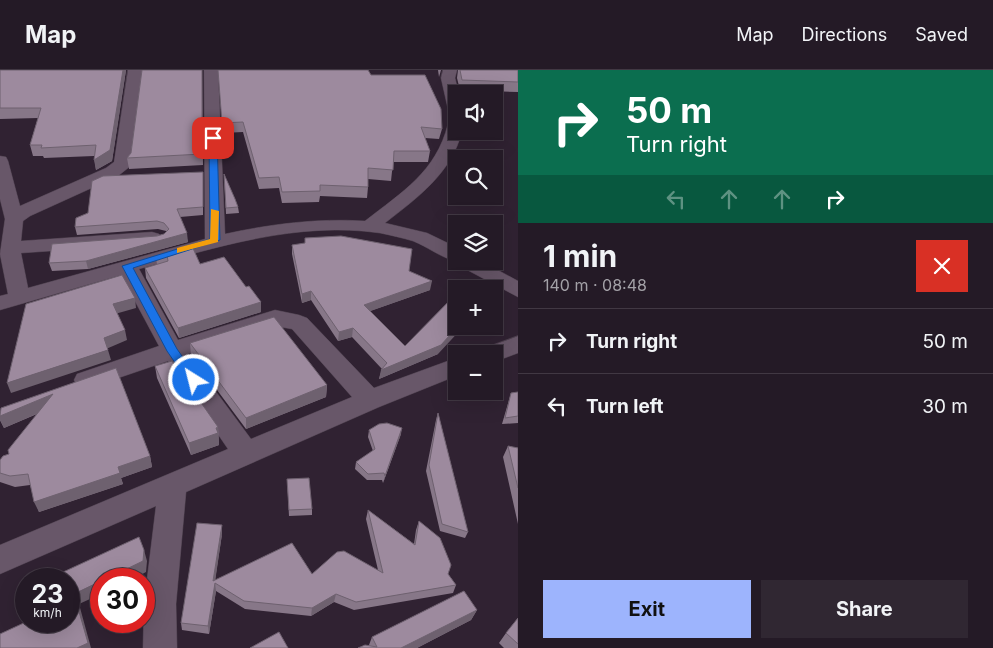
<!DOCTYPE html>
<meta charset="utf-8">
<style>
:root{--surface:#241a26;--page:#302732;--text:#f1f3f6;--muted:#a3a1a7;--line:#413843;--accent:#9db4fd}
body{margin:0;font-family:Inter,sans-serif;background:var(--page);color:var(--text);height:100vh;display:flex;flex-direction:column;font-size:19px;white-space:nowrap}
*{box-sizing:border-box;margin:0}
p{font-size:16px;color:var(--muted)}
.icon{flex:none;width:28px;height:28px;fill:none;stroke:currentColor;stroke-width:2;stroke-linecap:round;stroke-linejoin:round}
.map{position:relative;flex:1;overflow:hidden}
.panel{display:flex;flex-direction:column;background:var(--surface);width:475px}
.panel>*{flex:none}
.guide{background:#0b6e4f;color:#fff;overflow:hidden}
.controls{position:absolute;left:448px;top:15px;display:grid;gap:10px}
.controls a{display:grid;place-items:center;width:55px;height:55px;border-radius:0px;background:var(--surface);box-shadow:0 5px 20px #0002,0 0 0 1px var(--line);font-size:25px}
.speed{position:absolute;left:15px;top:498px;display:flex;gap:10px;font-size:25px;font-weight:700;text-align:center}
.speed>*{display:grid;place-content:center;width:65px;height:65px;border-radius:50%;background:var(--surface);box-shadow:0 5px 20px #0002,0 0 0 1px var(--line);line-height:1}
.speed small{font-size:12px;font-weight:400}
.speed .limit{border:8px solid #d22;background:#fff;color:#111}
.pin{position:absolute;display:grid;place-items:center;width:42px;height:42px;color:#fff;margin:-21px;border-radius:10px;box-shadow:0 2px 8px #0006}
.me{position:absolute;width:55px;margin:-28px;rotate:324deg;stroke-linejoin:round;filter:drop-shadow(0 0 4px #0008)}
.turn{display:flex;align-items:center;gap:18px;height:105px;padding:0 25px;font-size:22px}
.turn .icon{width:65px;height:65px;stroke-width:2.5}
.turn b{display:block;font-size:35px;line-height:42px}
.lanes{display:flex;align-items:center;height:48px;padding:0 25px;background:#0003;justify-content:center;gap:25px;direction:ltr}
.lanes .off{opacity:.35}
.round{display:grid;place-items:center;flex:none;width:52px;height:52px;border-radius:0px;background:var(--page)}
.overview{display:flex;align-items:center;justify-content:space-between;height:85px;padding:0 25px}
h1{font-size:30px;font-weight:700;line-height:38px}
.cta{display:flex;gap:10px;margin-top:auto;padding:10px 25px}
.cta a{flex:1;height:58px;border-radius:0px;background:var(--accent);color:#111;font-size:20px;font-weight:700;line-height:58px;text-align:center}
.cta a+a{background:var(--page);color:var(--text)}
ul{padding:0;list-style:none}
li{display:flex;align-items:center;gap:15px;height:65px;padding:0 25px;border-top:1px solid var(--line)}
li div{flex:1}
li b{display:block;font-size:19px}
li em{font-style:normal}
header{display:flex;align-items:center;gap:30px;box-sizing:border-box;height:70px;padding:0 25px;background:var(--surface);border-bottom:1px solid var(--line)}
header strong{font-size:24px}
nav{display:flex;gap:28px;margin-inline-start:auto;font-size:18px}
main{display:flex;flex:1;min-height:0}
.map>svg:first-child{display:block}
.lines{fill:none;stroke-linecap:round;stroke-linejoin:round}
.street-casing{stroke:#4d404e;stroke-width:1}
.street{fill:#685769;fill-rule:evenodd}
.wall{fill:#877788}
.shaded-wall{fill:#6e616f}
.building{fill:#9d8a9e;stroke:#6e616f}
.route{fill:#1a73e8;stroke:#114b97}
.slow{fill:#f59e0b}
</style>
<header>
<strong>Map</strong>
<nav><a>Map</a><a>Directions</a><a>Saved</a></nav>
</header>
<main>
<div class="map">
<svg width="518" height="578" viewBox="0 0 518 578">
<rect width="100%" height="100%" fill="#302232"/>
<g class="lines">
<g class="street-casing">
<path id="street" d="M128,0h14l-11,94 -3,4 -10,8 -88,40 -7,5 -2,20 131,-9 7,2 3,4 -3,4 -7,2 -131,9 7,35 177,-49 -1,-169h14l7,164c46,-10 92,-16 140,-13 37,-29 71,-49 83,-97l8,-5v12h6c-10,42 -45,67 -77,92l42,10 29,14v14h25l37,20v16l-60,-32 -3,-4c-15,-4 -27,-14 -42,-20 -10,-3 -23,-6 -33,-8 -81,-12 -164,14 -241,36l39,71 97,-30 24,5 8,3 67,70 82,-30v18l-77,31 -193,85 -10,112 1,44h-34l1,-44 12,-98 -156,68v-29l228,-96 -60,-88 -82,28 -9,-3 -3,-6 3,-6 82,-28 -38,-71 -121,35v-14l8,-2 -8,-40 5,-35 -5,-20v-43l6,1 2,4 12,45 86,-38 8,-6zM275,256l17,3 60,68 -101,42 -63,-85z
M443,0h14l-2,8 4,16h-3v19l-8,-4 -7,-31z
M518,266v17l-24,9v-8h-13l4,-6z"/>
</g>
<use href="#street" class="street"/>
</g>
<path class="wall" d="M0,0h126l-14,91 -16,9 -2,-14 -50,2 -1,-2h-10l-3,-11 8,-27 -38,1v1z
M142,0h60l1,95 -74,4 -2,-11 4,-5z
M218,0l153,5 71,54 -3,10 -14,-1 5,13 -2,11h-35l-2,19 -23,-2v8l-1,11 -47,-2 -1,6 -37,1 -3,-15 -20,1 -16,-57 -20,1z
M438,0h3l-2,7z
M458,0h60v22l-58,-2 -3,-12z
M224,104l14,33 1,6 -13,1z
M203,110v35l-23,2 8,25 -100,27 -36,2 -3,-8 115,-29 2,-2v-1l-8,-2 -81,6 -2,-8z
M292,175l117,26 21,19 -60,21 35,35 33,8 -59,25 3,-10 -30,-32 -14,4 -27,-41 -9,3 -10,-49z
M192,176l8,18 46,23 15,15v10l-82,26 -33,-60 -1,-10 12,-3 -1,-9z
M190,273l137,42 -1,12 -80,32 -55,-74z
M155,296l63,61 1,18 -28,10 -34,-77z
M116,298l34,88 2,11 -31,11 2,6 -84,28 -9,-27 -15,2 -15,-5v-22l9,-6 28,-40 -33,14 -4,-8v-9z
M518,322v31l-16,1 7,-24 2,-7z
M438,343l30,119 -3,6 -25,-7 -14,-60 10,-51z
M369,360l32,4 -18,49 -1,-3h-15l-12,-11 1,-7 17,-11 -5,-14z
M508,376l10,2v76l-15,-67z
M287,409l25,30v6l-23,1z
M368,440l46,34 2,-14 3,-9 29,53 8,11 -3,8 -99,17 -20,-8 -23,14 -66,-7 -29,-18 -7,43 -27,-4 -1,-7 41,-89 -7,46 163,-10 -12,-51z
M477,540l-6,10 -54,28h-59l11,-3 3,-8z
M518,548v30h-14l-5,-5 7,-10z"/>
<path class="shaded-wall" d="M123,0h3l-14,91 -16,9 -2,-10z
M187,163l1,9 -100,27 -2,-8z
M432,211l-2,9 -68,24 2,-9z
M311,221v9l-9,3v-9z
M135,228l1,10 -21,6 -2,-10z
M261,232v10l-82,26 -1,-10z
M458,256h6l-26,28 -59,25 2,-9z
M353,258l-1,9 -14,4 1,-9z
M125,260l2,10 -21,9 -2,-11z
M108,280l3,10 -100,33 -4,-10z
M327,315l-1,12 -80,32v-11z
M53,324l4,11 -53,23 -4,-8v-4z
M218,357l1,18 -28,10 -2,-12z
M402,358l-1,6 -18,49 2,-7z
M150,386l2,11 -31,11 2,6 -84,28 -5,-10 84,-35z
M222,455v9l-8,55 -1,-8z
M144,480l3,11 -1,11 -13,7h-27z
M101,511v13l-22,10 12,44h-14l-3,-54z
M215,513l1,8 -7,43 -1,-8z
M336,524l-2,8 -23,14 1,-8z
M477,540l-6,10 -54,28h-16z"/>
<path class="building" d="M0,0h123l-13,80 -16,10 2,-15 -55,3 1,-3h-12l11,-37h-41z
M142,0h60v84l-75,4 4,-5z
M218,0h150l3,5h54l16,34 1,20 -21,-2 9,24h-36l-1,19 -25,-2v19l-48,-2v6l-38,1 -3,-15 -20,1 -16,-56 -21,1z
M460,0h58v12l-56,-2z
M203,102v35l-26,2 10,24 -101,28 -37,2 3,-19 105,-8 7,-2 5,-5 -5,-6 -7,-2 -82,6 1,-9 12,-5 4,-32 11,-5z
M224,104l11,25 3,8 -12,1z
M341,166l71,13 -3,22 23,10 -68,24 41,41 51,-52v32h2l-17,19 -60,25 6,-7 -34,-35 -14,4 -28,-41 -9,3 -10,-49 13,-2v-5z
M192,176l8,18 24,-7 22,30 3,-1 12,16 -83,26 -33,-60 23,-7 -1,-6 -11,1z
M122,205l13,23 -22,6 12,26 -21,8 4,12 -101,33 19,-79z
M274,247l53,68 -81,33 -56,-75z
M172,291l46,66 -2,1 2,5 -29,10 -34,-77z
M116,298l34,88 -32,11 2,6 -86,29 -6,-28 -18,2 -10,-3v-13l3,-4 6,-2 -1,-4 45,-56 -53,22 1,-8z
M518,322v24l-13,2 6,-25z
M438,343l30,119 -26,-8 -13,-59z
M387,353l15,5 -17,48 -1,-3 -16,1 -12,-12 19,-13 -6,-19 10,-6z
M508,376l10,2v40z
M309,408l3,31 -23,1 -2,-31z
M368,440l47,35 4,-24 21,17 11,27 -3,9 8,11 -100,17 -20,-8 -24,14 -68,-7 -29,-18 -7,43 -27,-3 16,-100 25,2 -9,56 79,-38 20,31 25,-22 7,-1 39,22z
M139,467l5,13 -1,11 -37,18h-5v2l-27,13 14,49 -11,5h-77v-14l28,-13h41v-42h-21z
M464,521l13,19 -76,38h-43l7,-3 12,2 -5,-10z
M518,548v26l-12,-11z
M279,562l9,16h-38z"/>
<path class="route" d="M213,66l4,2 3,102 -87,28 44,81 22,31 -5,4 -5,-1 -22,-32 -45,-85 88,-27 -1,-101z"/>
<path class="slow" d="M211,139l8,2 -1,31 -41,11v-5l33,-9z"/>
</svg>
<div class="controls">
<a><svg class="icon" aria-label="sound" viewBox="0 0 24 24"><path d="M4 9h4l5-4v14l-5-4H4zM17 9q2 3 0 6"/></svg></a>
<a><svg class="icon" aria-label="search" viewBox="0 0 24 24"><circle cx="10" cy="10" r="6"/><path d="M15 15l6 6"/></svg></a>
<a><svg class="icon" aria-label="layers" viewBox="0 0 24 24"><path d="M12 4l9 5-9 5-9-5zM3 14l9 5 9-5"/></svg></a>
<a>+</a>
<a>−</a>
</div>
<div class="speed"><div>23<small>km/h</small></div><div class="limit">30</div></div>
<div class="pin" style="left:213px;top:68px;background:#d93025"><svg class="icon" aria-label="arrive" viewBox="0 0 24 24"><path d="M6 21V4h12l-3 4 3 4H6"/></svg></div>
<svg class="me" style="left:194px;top:310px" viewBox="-20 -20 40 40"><circle r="17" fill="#1a73e8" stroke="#fff" stroke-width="3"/><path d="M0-11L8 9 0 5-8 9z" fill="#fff"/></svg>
</div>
<section class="panel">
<div class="guide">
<div class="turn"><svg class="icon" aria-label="right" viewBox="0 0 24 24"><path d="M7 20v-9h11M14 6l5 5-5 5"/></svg><div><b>50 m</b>Turn right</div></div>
<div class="lanes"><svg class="icon off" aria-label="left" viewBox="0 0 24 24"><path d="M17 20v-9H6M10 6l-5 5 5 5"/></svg><svg class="icon off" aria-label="ahead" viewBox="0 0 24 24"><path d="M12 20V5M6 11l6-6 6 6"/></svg><svg class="icon off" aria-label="ahead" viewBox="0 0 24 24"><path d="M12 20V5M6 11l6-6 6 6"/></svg><svg class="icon" aria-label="right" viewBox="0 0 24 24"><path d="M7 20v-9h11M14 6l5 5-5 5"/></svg></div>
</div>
<div class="overview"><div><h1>1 min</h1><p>140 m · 08:48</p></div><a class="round" style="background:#d93025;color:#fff"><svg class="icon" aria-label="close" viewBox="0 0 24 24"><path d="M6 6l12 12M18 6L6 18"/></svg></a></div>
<ul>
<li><svg class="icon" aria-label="right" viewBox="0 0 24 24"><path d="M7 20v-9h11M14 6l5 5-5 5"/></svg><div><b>Turn right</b></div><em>50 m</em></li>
<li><svg class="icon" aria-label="left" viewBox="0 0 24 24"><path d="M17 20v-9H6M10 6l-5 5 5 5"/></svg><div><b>Turn left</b></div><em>30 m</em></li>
</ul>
<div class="cta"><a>Exit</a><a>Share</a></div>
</section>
</main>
